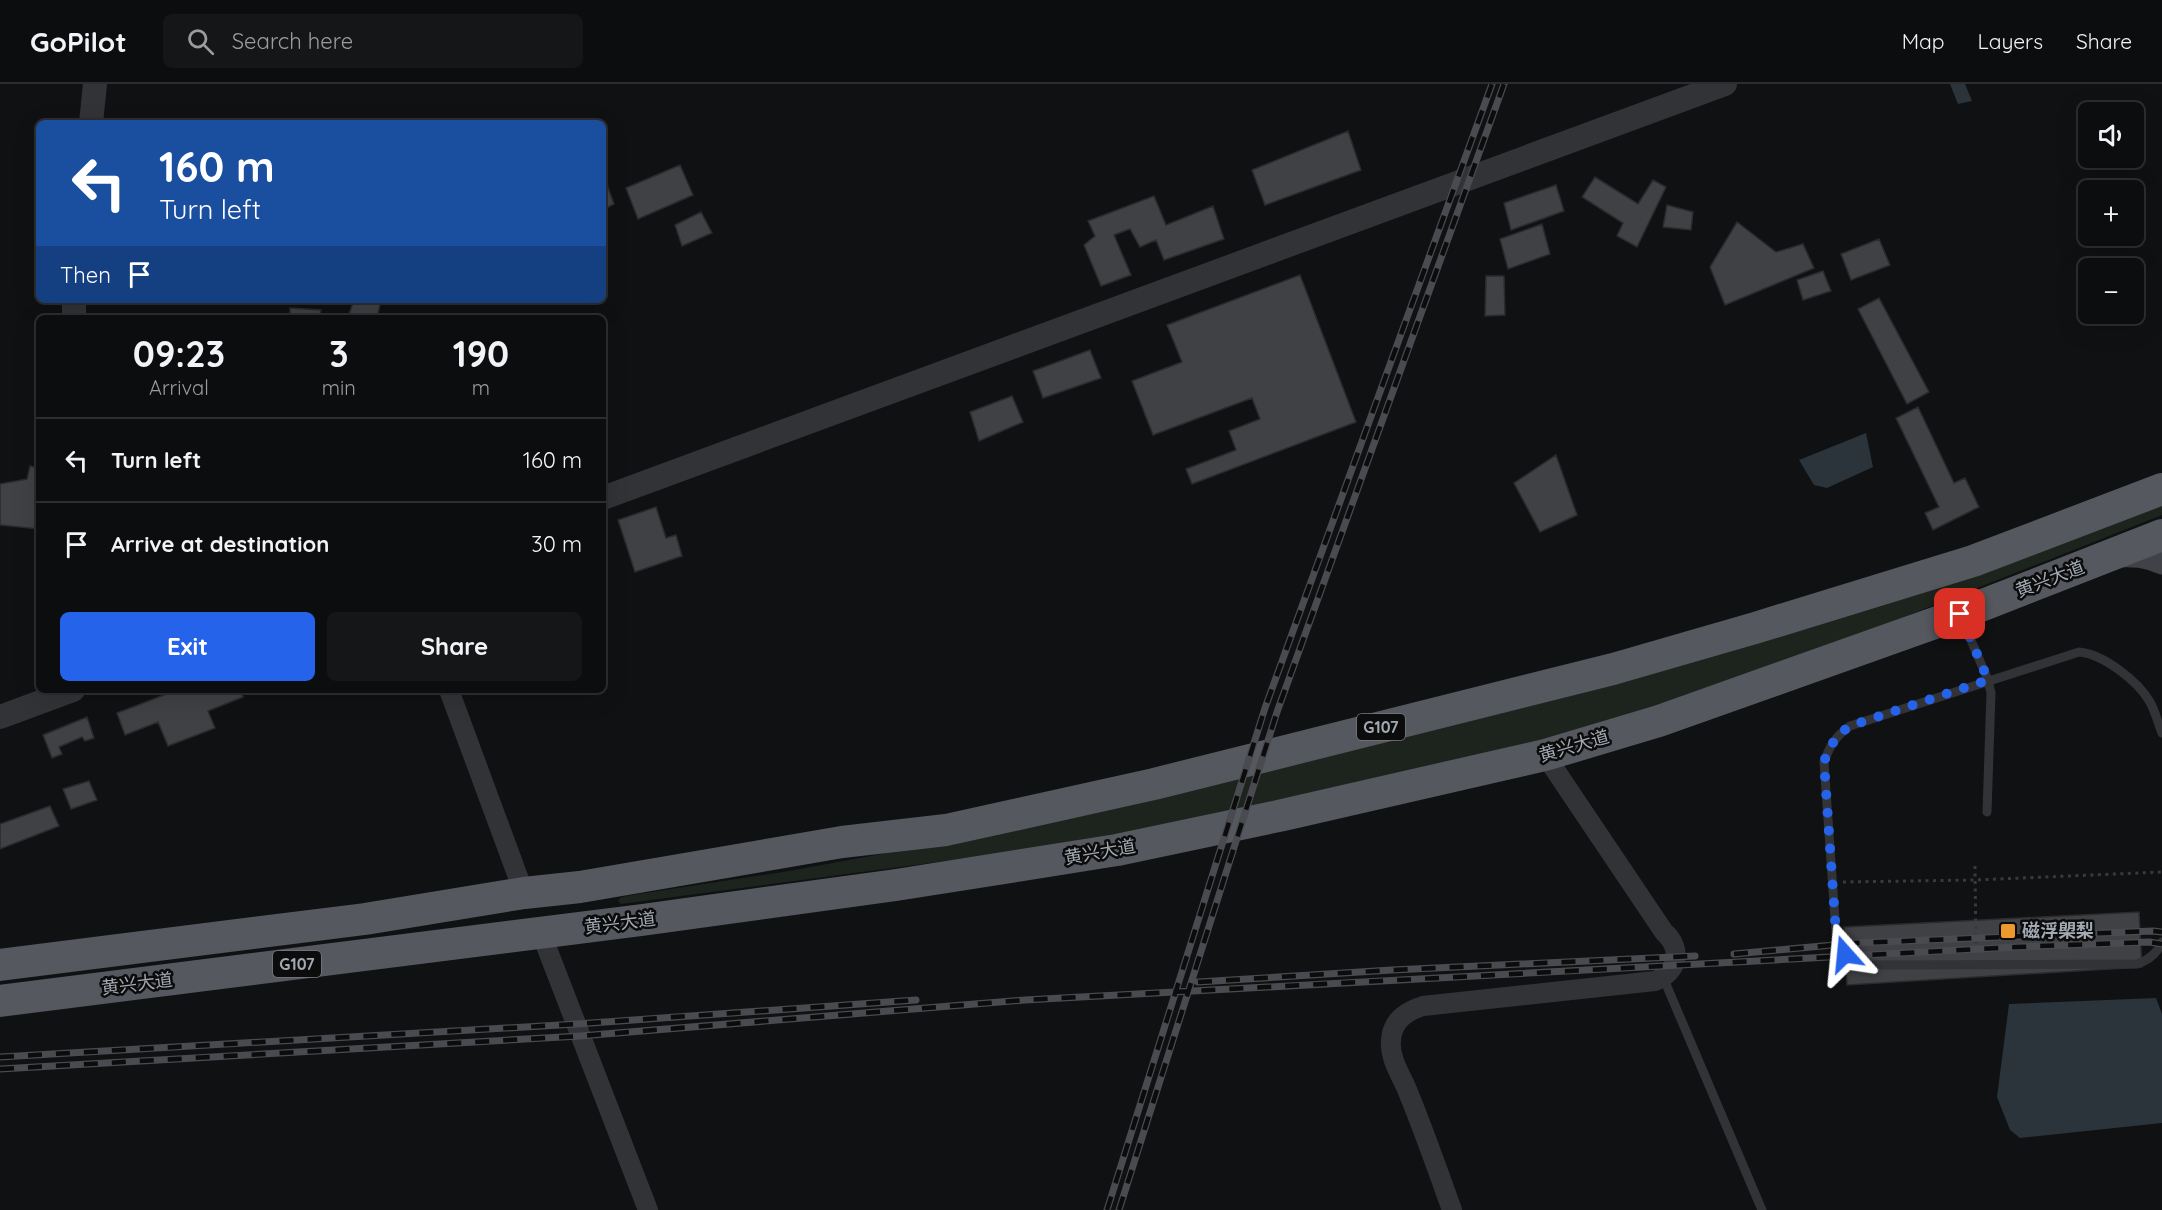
<!DOCTYPE html>
<meta charset="utf-8">
<style>
:root{--surface:#0c0d0e;--page:#151617;--text:#f1f3f6;--muted:#9a9c9e;--line:#2c2d2e;--accent:#2563eb}
body{margin:0;font-family:Quicksand,"Noto Sans SC",sans-serif;background:var(--page);color:var(--text);height:100vh;display:flex;flex-direction:column;font-size:22px;white-space:nowrap}
*{box-sizing:border-box;margin:0}
p{font-size:20px;color:var(--muted)}
.icon{flex:none;width:33px;height:33px;fill:none;stroke:currentColor;stroke-width:2;stroke-linecap:round;stroke-linejoin:round}
.map{position:relative;flex:1;overflow:hidden}
.sheet{position:absolute;left:36px;top:231px;width:570px;height:378px;display:flex;flex-direction:column;background:var(--surface);border-radius:9px;box-shadow:0 6px 24px #0002,0 0 0 2px var(--line)}
.sheet>*{flex:none}
.top-card{position:absolute;left:36px;top:36px;width:570px;height:183px;border-radius:9px;box-shadow:0 6px 24px #0002,0 0 0 2px var(--line);background:#1a4fa0;color:#fff;overflow:hidden}
.fabs{position:absolute;left:2078px;top:18px;display:grid;gap:12px}
.fabs a{display:grid;place-items:center;width:66px;height:66px;border-radius:9px;background:var(--surface);box-shadow:0 6px 24px #0002,0 0 0 2px var(--line);font-size:30px}
.pin{position:absolute;display:grid;place-items:center;width:51px;height:51px;color:#fff;margin:-26px;border-radius:12px;box-shadow:0 3px 9px #0006}
.me{position:absolute;width:66px;margin:-33px;rotate:342deg;stroke-linejoin:round;filter:drop-shadow(0 0 4px #0008)}
.turn{display:flex;align-items:center;gap:21px;height:126px;padding:0 24px;font-size:27px}
.turn .icon{width:78px;height:78px;stroke-width:2.5}
.turn b{display:block;font-size:42px;line-height:51px}
.then{display:flex;align-items:center;height:57px;padding:0 24px;background:#0003;gap:12px;font-size:22px}
.eta{display:flex;justify-content:space-evenly;align-items:center;height:102px;text-align:center}
.eta b{font-size:36px;font-weight:700;line-height:42px}
.button{display:flex;gap:12px;margin-top:auto;padding:12px 24px}
.button a{flex:1;height:69px;border-radius:9px;background:var(--accent);color:#fff;font-size:24px;font-weight:700;line-height:69px;text-align:center}
.button a+a{background:var(--page);color:var(--text)}
ul{padding:0;list-style:none}
li{display:flex;align-items:center;gap:18px;height:84px;padding:0 24px;border-top:2px solid var(--line)}
li div{flex:1}
li b{display:block;font-size:22px}
li em{font-style:normal}
header{display:flex;align-items:center;gap:36px;box-sizing:border-box;height:84px;padding:0 30px;background:var(--surface);border-bottom:2px solid var(--line)}
header strong{font-size:28px}
nav{display:flex;gap:33px;margin-inline-start:auto;font-size:21px}
.search{width:420px;height:54px;background:var(--page);display:flex;align-items:center;gap:15px;box-sizing:border-box;padding:0 21px;border-radius:9px;color:var(--muted);font-size:22px}
.map>svg:first-child{display:block}
.green{fill:#1d241d}
.water{fill:#2a343a}
.building{fill:#3f4145;stroke:#2b2b2e;stroke-width:1.5}
.lines{fill:none;stroke-linecap:round;stroke-linejoin:round}
.path{stroke:#383a3e;stroke-width:3;stroke-dasharray:3 4.5;stroke-linecap:butt}
.service{stroke:#323337;stroke-width:9}
.minor{stroke:#323337;stroke-width:20}
.tertiary{stroke:#323337;stroke-width:24}
.secondary{stroke:#404247;stroke-width:27}
.trunk{stroke:#56585f;stroke-width:32}
.rail-casing{stroke:#494b50;stroke-width:7}
.rail{stroke:#0c0c0d;stroke-width:4.5;stroke-dasharray:14;stroke-linecap:butt}
.route{stroke:#2563eb;stroke-width:10;stroke-dasharray:0 18}
.poi-dot{fill:#ec992e;stroke:#0c0c0d;stroke-width:2}
.labels{text-anchor:middle;stroke-width:5;stroke-linejoin:round;paint-order:stroke}
.shield{fill:#0c0c0d;stroke:#757a80;stroke-width:1.5}
.shield-label{font-size:16px;font-weight:bold;fill:#a2a9b2}
.street-label{font-size:18px;fill:#a2a9b2;stroke:#0c0c0d}
.poi-label{font-size:18px;font-weight:bold;fill:#a2a9b2;stroke:#0c0c0d;text-anchor:start}
</style>
<header>
<strong>GoPilot</strong>
<div class="search"><svg class="icon" aria-label="search" viewBox="0 0 24 24"><circle cx="10" cy="10" r="6"/><path d="M15 15l6 6"/></svg>Search here</div>
<nav><a>Map</a><a>Layers</a><a>Share</a></nav>
</header>
<div class="map">
<svg width="2162" height="1126" viewBox="0 0 2162 1126">
<rect width="100%" height="100%" fill="#101112"/>
<path class="green" d="M2162,421v10l-344,136 -145,51 -97,29 -182,46 -259,56 -152,23 -362,48 -3,-3 2,-3 6,-2 163,-25 109,-20z"/>
<path class="water" d="M1950,0h15l7,17 -14,3z
M1866,349l7,34 -46,21 -13,-3 -15,-25z
M2156,914l6,16v109l-142,15 -10,-8 -13,-33 12,-93z"/>
<path class="building" d="M1348,47l13,39 -96,35 -13,-35z
M680,81l13,30 -55,24 -12,-31z
M603,90l11,30 -11,6z
M1595,93l43,27 15,-24 13,7 -29,60 -20,-11 6,-13 -41,-26z
M1556,101l8,26 -53,19 -7,-27z
M1154,112l12,29 47,-19 11,33 -60,21 -8,-20 -16,7 -10,-18 -16,6 17,40 -30,11 -17,-41 11,-9 -7,-15z
M1667,121l26,7 -2,18 -28,-3z
M701,128l11,21 -30,13 -7,-21z
M1737,138l39,30 27,-8 11,24 -89,37 -15,-38z
M1542,140l8,30 -42,15 -8,-30z
M1879,155l11,26 -39,15 -10,-26z
M1823,187l8,20 -28,9 -6,-20z
M1300,191l56,147 -164,62 -6,-15 50,-19 -7,-19 31,-12 -8,-21 -99,37 -21,-54 50,-19 -15,-37z
M1486,192h18l1,39 -20,1z
M1879,214l50,94 -22,12 -49,-95z
M354,216h27l-4,18h-15l-13,-4z
M290,224l31,2 -2,8h-29z
M1090,266l11,28 -58,20 -10,-27z
M1012,312l11,26 -44,19 -9,-29z
M1918,323l36,76 11,-5 14,29 -46,23 -8,-17 14,-6 -43,-89z
M1556,371l21,60 -37,17 -26,-49z
M30,382l9,2v61l-39,-4v-41l27,-5z
M656,423l10,31 10,-3 6,21 -47,16 -17,-52z
M177,606h63l3,7 -35,14 7,17 -47,18 -10,-24 -33,13 -8,-22z
M87,633l7,21 -9,3 -3,-4 -23,10 3,7 -10,4 -9,-23z
M89,697l8,19 -26,9 -8,-20z
M50,722l9,20 -59,23v-25z
M2139,828l3,55 -295,18 -3,-58z"/>
<g class="lines">
<path class="path" d="M1975,782l1,86
M1843,798l132,-2 187,-8"/>
<path class="service" d="M1962,535l26,61 3,13 -4,119
M2162,649c-4,-10 -7,-22 -12,-31 -12,-21 -47,-48 -71,-50l-229,74c-14,10 -20,19 -26,36l12,171c4,18 12,26 29,32l272,-1c12,-4 20,-10 25,-22
M1663,893l99,233"/>
<path class="minor" d="M449,606l75,203
M541,849l107,277
M1452,1126c-14,-39 -28,-79 -44,-118 -6,-16 -19,-33 -17,-52 1,-19 15,-29 32,-34l232,-25c23,-9 28,-32 9,-49l-119,-177"/>
<path class="tertiary" d="M91,39l4,-39
M74,234v-18
M603,414l1122,-414
M0,633l73,-27"/>
<path class="secondary" d="M2117,470c17,-1 29,0 45,7"/>
<path class="trunk" d="M0,881l365,-46 159,-26 56,-6 262,-45 104,-12 208,-46 459,-115 142,-41 218,-67 189,-72
M0,917l642,-81 254,-35 221,-35 166,-35 262,-60 114,-34 301,-107 202,-79"/>
<g class="rail-casing">
<path id="rail" d="M1734,870l121,-11 298,-12 9,1
M1198,898l194,-12 303,-14
M0,973l577,-33 339,-24
M0,985l580,-33 445,-36 992,-53 132,-5 13,2
M1107,1126l158,-502 227,-624
M1119,1126l158,-498 227,-628"/>
</g>
<use href="#rail" class="rail"/>
</g>
<g class="lines">
<path class="route" d="M1845,870l-7,-10 -2,-11 -12,-171c6,-17 12,-26 26,-36l138,-46 -28,-66"/>
</g>
<rect class="poi-dot" x="2000" y="839" width="16" height="16" rx="3"/>
<g class="labels">
<g class="shield">
<rect x="1357" y="630" width="48" height="26" rx="4.5"/>
<rect x="273" y="867" width="48" height="26" rx="4.5"/>
</g>
<g class="shield-label">
<text x="1381" y="649">G107</text>
<text x="297" y="886">G107</text>
</g>
<g class="street-label">
<text transform="translate(2050 495) rotate(-21)" y="6">黄兴大道</text>
<text transform="translate(1574 662) rotate(-16)" y="6">黄兴大道</text>
<text transform="translate(1100 768) rotate(-10)" y="6">黄兴大道</text>
<text transform="translate(620 839) rotate(-7)" y="6">黄兴大道</text>
<text transform="translate(137 900) rotate(-7)" y="6">黄兴大道</text>
</g>
<g class="poi-label">
<text x="2022" y="853">磁浮㮾梨</text>
</g>
</g>
</svg>
<div class="fabs">
<a><svg class="icon" aria-label="sound" viewBox="0 0 24 24"><path d="M4 9h4l5-4v14l-5-4H4zM17 9q2 3 0 6"/></svg></a>
<a>+</a>
<a>−</a>
</div>
<div class="pin" style="left:1960px;top:530px;background:#d93025"><svg class="icon" aria-label="arrive" viewBox="0 0 24 24"><path d="M6 21V4h12l-3 4 3 4H6"/></svg></div>
<svg class="me" style="left:1845px;top:870px" viewBox="-20 -20 40 40"><path d="M0-17L14 15 0 8-14 15z" fill="#2563eb" stroke="#fff" stroke-width="4"/></svg>
<div class="top-card">
<div class="turn"><svg class="icon" aria-label="left" viewBox="0 0 24 24"><path d="M17 20v-9H6M10 6l-5 5 5 5"/></svg><div><b>160 m</b>Turn left</div></div>
<div class="then">Then<svg class="icon" aria-label="arrive" viewBox="0 0 24 24"><path d="M6 21V4h12l-3 4 3 4H6"/></svg></div>
</div>
<section class="sheet">
<div class="eta">
<div><b>09:23</b><p>Arrival</p></div>
<div><b>3</b><p>min</p></div>
<div><b>190</b><p>m</p></div>
</div>
<ul>
<li><svg class="icon" aria-label="left" viewBox="0 0 24 24"><path d="M17 20v-9H6M10 6l-5 5 5 5"/></svg><div><b>Turn left</b></div><em>160 m</em></li>
<li><svg class="icon" aria-label="arrive" viewBox="0 0 24 24"><path d="M6 21V4h12l-3 4 3 4H6"/></svg><div><b>Arrive at destination</b></div><em>30 m</em></li>
</ul>
<div class="button"><a>Exit</a><a>Share</a></div>
</section>
</div>
